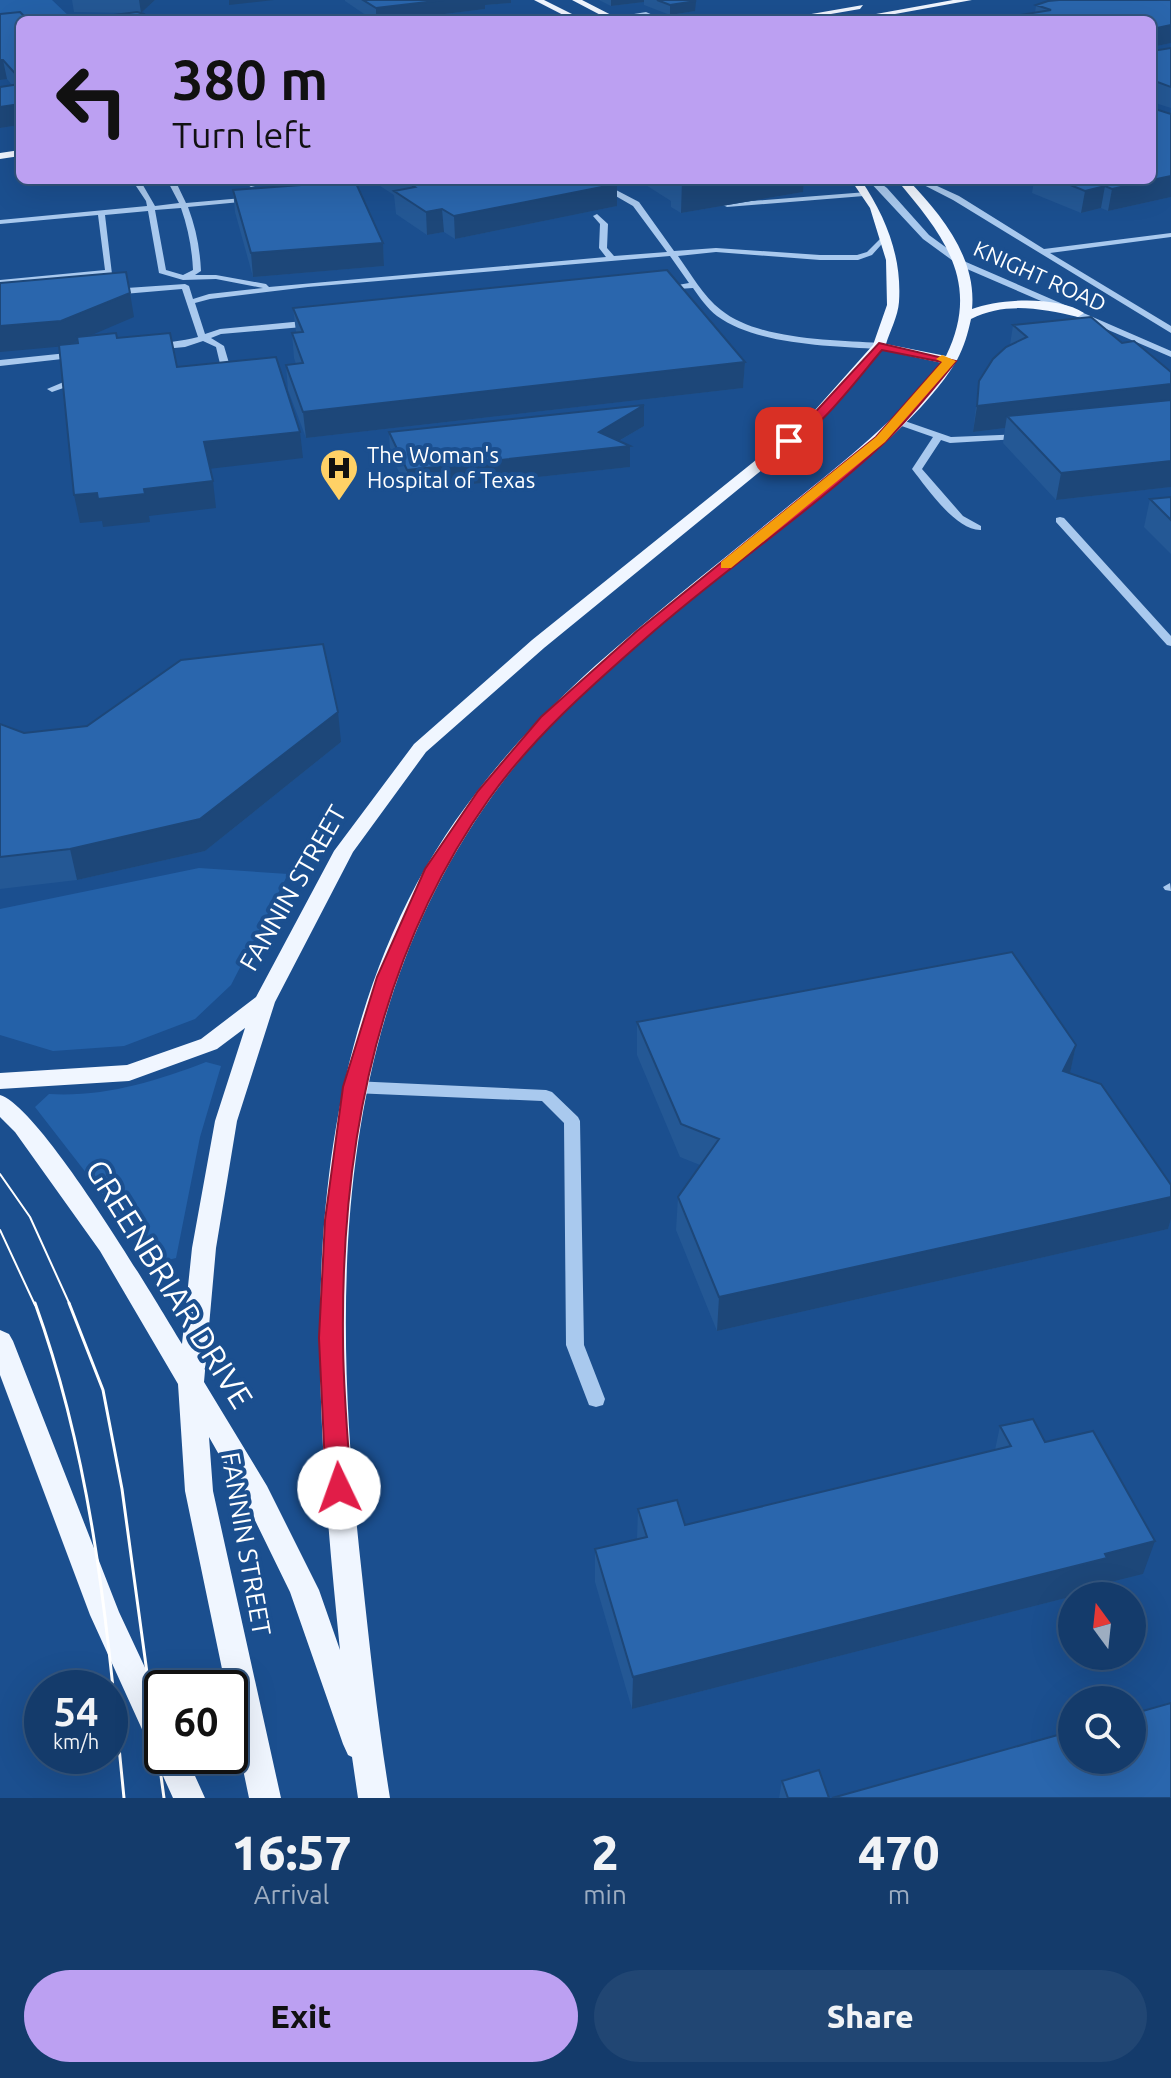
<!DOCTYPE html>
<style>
:root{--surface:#143b6b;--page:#214673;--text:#f1f3f6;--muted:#9dadc1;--line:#33557e;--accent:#bca0f2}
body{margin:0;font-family:Ubuntu,sans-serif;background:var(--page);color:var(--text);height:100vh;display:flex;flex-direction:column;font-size:30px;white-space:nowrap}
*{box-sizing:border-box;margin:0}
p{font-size:26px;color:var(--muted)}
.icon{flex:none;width:44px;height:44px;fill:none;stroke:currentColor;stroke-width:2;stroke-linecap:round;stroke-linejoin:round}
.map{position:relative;height:1798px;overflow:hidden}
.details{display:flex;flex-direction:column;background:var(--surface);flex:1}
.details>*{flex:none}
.hud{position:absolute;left:16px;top:16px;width:1140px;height:168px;border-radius:12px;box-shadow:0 8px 32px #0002,0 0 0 2px var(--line);background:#bca0f2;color:#111;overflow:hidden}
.needle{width:52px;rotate:345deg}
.controls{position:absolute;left:1058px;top:1582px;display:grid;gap:16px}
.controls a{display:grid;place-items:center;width:88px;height:88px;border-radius:50%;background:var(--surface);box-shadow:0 8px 32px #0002,0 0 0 2px var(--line);font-size:40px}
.speed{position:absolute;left:24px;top:1670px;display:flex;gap:16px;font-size:40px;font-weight:700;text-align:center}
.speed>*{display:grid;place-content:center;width:104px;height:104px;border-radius:50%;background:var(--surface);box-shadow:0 8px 32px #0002,0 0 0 2px var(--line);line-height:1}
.speed small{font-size:20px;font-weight:400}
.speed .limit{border:4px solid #111;border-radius:12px;background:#fff;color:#111}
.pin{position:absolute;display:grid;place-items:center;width:68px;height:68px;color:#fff;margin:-34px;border-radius:16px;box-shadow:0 4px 12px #0006}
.me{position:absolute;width:88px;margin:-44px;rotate:357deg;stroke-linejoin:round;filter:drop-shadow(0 0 6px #0008)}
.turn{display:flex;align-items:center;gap:28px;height:168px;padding:0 24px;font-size:36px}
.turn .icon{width:104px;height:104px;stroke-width:2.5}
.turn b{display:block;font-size:56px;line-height:68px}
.eta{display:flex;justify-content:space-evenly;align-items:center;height:136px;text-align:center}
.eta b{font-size:48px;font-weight:800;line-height:56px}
.cta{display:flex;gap:16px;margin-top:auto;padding:16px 24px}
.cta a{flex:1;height:92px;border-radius:48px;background:var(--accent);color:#111;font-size:32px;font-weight:800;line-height:92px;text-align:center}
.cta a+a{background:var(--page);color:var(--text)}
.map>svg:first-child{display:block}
.green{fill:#2461a8}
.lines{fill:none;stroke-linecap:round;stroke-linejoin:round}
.minor{fill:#a9c9ee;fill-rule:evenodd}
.major{fill:#f0f6ff;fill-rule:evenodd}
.tram-far1{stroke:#fff;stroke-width:2}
.tram{stroke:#fff;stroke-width:3}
.wall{fill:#245895}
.shaded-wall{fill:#1d4779}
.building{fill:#2a66ad;stroke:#1d4779;stroke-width:2}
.route{fill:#e11d48;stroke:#92132f;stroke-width:2}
.slow{fill:#f59e0b}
.labels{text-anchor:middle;stroke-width:8;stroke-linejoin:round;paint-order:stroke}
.far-street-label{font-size:22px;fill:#fff;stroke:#1b4f8f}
.far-poi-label{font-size:22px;fill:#fff;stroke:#1b4f8f;text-anchor:start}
.street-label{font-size:26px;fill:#fff;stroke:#1b4f8f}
.near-street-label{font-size:32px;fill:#fff;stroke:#1b4f8f}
</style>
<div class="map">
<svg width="1171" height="1798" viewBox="0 0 1171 1798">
<rect width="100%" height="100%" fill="#1b4f8f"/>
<path class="green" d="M0,0h52l21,20h-53l-20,10z
M199,868l89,6 -57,111 -36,34 -71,27 -71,5 -53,-16v-126z
M206,1062l15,4 -21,71 -24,121 -20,5 -121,-156 14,-13c56,3 105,-12 157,-32z"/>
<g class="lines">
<path class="minor" d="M646,12l18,8h-8l-11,-4 -32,4 -3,-2z
M159,18l23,2h-26z
M691,18l20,2h-23z
M132,180h8l15,26 24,-3 -12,-23h8l11,23 68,-6v4h-3l-63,6c8,21 12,42 13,64l-6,4h21l50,9 3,3 337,-30 -7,-9 1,-24 -7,-8 4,-2 11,10 -1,24 7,8 53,-4 -34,-46 -45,-26h9l42,22 35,49 42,-3 104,7h37l10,-3 18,-18 4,2 -17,19 -14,5h-38l-104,-8 -38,4c13,18 25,40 43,54 37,30 112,30 158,33l4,3 -4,3c-48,-3 -122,-4 -162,-33 -10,-8 -17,-18 -24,-28l-31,2 -1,-2 28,-5 -19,-27 -362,31 -98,12 -15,4 10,31 15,-5 94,-9 4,3 -4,3 -93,8 -10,4 13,8 7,24 -5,3h-14v-4l9,-1 -5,-21 -13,-6 -18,6 -32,3 -4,-3c14,-6 33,-5 49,-10l-16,-48 -70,6 -4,-3 4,-3 73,-5 4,2 4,13 16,-5 54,-6 -47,-9 -33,1 -24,-7 -11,-62 -43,4 7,59 -112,10v-4l105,-10 -7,-55 -98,9v-4l147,-14 -1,-5zM181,208c7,20 11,40 12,62l-10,5 -17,-5 -11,-60z
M240,180l12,3 29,-3 -30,7z
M307,180h9l12,7 -20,4v-4l9,-1z
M812,180l49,1 -42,5z
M868,180h8l11,8 42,47 37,27 205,89v6l-211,-91 -37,-27z
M914,180h10l35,16 85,53 127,-16v4l-121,16 121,73v7l-218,-133z
M867,192v4h-3l-137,11 -4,-2 4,-2z
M77,352l3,1v4l-80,9v-6z
M66,381l3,1v4l-17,6 -5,-3z
M893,419h6l52,18 72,-3v4l-3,1 -70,4 -9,-3 -19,29 41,47 18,10v4c-25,1 -54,-42 -69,-61l21,-32 -40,-14z
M1060,517l4,1 107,118v10l-4,-1 -111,-123v-4z
M1170,883l1,8 -6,-1 -2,-3z
M353,1081l193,9 6,2 26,25 2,4 4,224 21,54 -2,6 -7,2 -7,-2 -23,-60 -2,-222 -22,-22 -189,-8 -6,-2 -2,-4 2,-4z"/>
<path class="major" d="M534,0h10l40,20h-11z
M572,0h10l39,20h-11z
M953,0h19l-110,20h-19z
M863,5l-3,4 -64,11h-19z
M20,150v6l-20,3v-6z
M851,180h10c25,37 41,77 38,122 -1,14 -9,29 -13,42l60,12c36,-74 -3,-121 -49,-176h11c33,34 69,78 64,129 28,-11 87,-13 112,4l-6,4c-36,-8 -72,-16 -107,2 -3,14 -7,28 -14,41 -42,72 -161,155 -228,209 -83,68 -173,138 -236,226 -165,230 -161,512 -131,780 8,75 16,149 28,223h-32l-6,-41 -4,-2 -5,-11 -53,-152 -43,-88 -38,-67 4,54 68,307h-32l-19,-91v-19h-4l-41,-197 -7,-107 -78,-133 -85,-119 -15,-15v-22c41,12 155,205 182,249l10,-96 23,-127 30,-93 -28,21 -88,32 -129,8v-16l127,-8 74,-26 55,-42 78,-146 80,-107 118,-104 275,-221 66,-74 14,-40 -1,-45 -16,-52zM882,350l60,13c-43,55 -97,98 -151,141 -65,53 -132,105 -195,161 -70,63 -134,135 -179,218 -125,234 -103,512 -77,767l-21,-60 -52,-104 -63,-104 12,-134 21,-127 38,-119 78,-150 73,-100 118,-104 273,-223z
M0,1330l9,4 4,7 106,271 43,92v52h24l19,42h-32l-19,-42 2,-5 -5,-2 -61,-134 -90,-240z"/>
<path class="tram-far1" d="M0,1174l30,43 40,88
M0,1230l35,75"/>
<path class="tram" d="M35,1303c59,163 72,323 89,495
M69,1303l34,87 19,99 42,309"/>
</g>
<path class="wall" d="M72,0h83l-14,13 10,7h-51l-1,-3 29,-4 -54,-1z
M345,0h166v3l-26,2v4l-89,11h-23l-28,-19z
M599,0h93l3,11 -25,4 -26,-10v-3l-33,4z
M1059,0h112v43l-19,4v-27h-149v-2l32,-5 1,-8 12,-4z
M0,14l20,6v105l-20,3v-41l12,-2 -5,-6 -7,1z
M1171,48v60l-19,-6v-51z
M1171,114v83l-63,14 -7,-3 -20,5 -49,-20 2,-13h118z
M371,180h239l7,26 -162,33 -11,-7 -17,3 -31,-21 -2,-19z
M638,180h166l-1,12 -122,21 -10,-6v-6z
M233,190l150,53 1,23 -131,11 -18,-65z
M293,308l452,54 -2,26 -437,50 -18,-48 -2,-25 10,-1 -2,-6 -2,-25 4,-1z
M1013,325l109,18 49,29v115l-115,13 -53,-57 2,-15 -32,4 6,-51 31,-36z
M644,405v21l-25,15 11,5v21l-222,24 -18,-38 -1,-21z
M1171,497v57l-27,-27 6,-28z
M0,724l24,9 317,9 -136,109 -128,29 -77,9z
M637,1022l439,23 -6,28 101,112v34l-3,10 -451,102 -41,-101 2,-33 22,-32 -20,-8 -43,-102z
M1000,1426l45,16 98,132 -44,11 -2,5 -465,119 -37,-127v-33l42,-10 1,-30 47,16 310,-75z
M782,1781l47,17h-50z"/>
<path class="shaded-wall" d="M139,0h16l-14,13z
M229,0h45l-45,5z
M444,0h67v3l-26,2v4l-89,11h-20v-12z
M611,0h33v2l-33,4z
M696,1l-1,10 -25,4v-10z
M1171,25v18l-19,4v-18z
M0,60h3l4,19 -7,1z
M20,104v21l-20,3v-21z
M1171,176v21l-63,14 4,-22z
M682,180h122l-1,12 -122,21z
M617,184v22l-162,33 -1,-23z
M1105,186l-4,22 -20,5 4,-22z
M442,209l2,23 -17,3 -1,-23z
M383,243l1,23 -131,11 -2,-24z
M130,293l4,24 -68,29 -66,6v-26z
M745,362l-2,26 -437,50 -3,-26z
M1171,384v25l-164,7 -2,12 -32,4 4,-26z
M644,405v21l-39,23 25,-3v21l-222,24 -1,-21 192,-38z
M300,432l3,26 -95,11 -4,-27z
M1171,461v26l-115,13 5,-27z
M213,481l3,27 -67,8 1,6 -47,5 -1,-6 -22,2 -6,-28z
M338,712l3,30 -136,109 -128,29 -7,-31z
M1076,1045l-7,33 -6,-7z
M1171,1197v22l-3,10 -451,102 2,-34z
M1155,1541l-12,33 -44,11 -2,5 -465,119 1,-32z"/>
<path class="building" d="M363,0h81l-68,8z
M657,0h35l4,1 -26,4z
M1059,0h112v25l-19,4v-9h-144l-5,-2 48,-8 -15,-5 12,-4z
M20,12l8,8h-8v59l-17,-19h-3v-46z
M137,12l7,2 7,6h-48l-4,-3z
M510,15l12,5h-62z
M1171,48v39l-19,-7v-29z
M20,84v20l-20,3v-20z
M1152,108l19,6v62l-19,4z
M404,180h206l7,4 -163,32 -12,-7 -16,3 -32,-21 21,-4z
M1058,180h94l-40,9 -7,-3 -20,5z
M355,181l28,62 -132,10 -18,-63z
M667,270l78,92 -442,50 -17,-47 17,-2 -11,-30 11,-1 -10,-24z
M126,272l4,21 -69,28 -61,5v-43z
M1091,317l31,26 12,-2 37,31v12l-194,22 2,-25 14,-22 13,-12 21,-10 -14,-12z
M116,333l1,5 53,-5 7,34 99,-10 24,75 -96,10 9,39 -69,8 1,5 -47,5 -1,-6 -23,2 -15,-150 19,-2 -1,-6z
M1171,400v61l-110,12 -54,-57z
M644,405l-45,27 31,14 -223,24 -18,-38z
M1171,497v23l-21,-21z
M323,644l15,68 -138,107 -130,30 -70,8v-133l24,9 63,-7 94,-66z
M1012,952l64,93 -13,26 38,13 70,101v12l-452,100 -41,-100 41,-58 -38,-15 -44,-102z
M1033,1419l12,23 48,-11 62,110 -50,13 2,4 -474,119 -38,-128 52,-12 -9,-28 39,-9 8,25 326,-79 -11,-20z
M1171,1703v95h-339l240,-67v29h60v-46z
M819,1770l10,28h-41l-6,-17z"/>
<path class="route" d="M879,343l77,18c-22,27 -46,57 -72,82 -75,70 -161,127 -238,195 -56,49 -114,100 -157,161 -112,158 -148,348 -146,539 0,50 5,100 8,150l-3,8 -9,3 -9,-3 -4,-8 -7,-150 6,-118 18,-133 34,-110 48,-108 53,-78 63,-74 96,-86 239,-194 66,-75 -60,-12c-17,19 -74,96 -97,94v-5l23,-19z"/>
<path class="slow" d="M942,355l14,6 -71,81 -154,126h-10v-6l155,-125 66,-75 -6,-3z"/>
<defs>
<g id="hospital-pin" transform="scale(2)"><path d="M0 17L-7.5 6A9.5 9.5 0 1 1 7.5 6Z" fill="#ffd166" stroke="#1b4f8f"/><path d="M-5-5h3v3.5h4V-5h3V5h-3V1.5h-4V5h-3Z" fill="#111"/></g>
</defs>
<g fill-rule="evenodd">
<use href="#hospital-pin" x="339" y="468"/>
</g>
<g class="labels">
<g class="far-street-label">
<text transform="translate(1040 276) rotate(24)" y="8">KNIGHT ROAD</text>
</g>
<g class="far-poi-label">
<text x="367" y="463">The Woman's<tspan x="367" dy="25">Hospital of Texas</tspan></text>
</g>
<g class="street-label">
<text transform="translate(293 888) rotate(-60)" y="9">FANNIN STREET</text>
<text transform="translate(246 1544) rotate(80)" y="9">FANNIN STREET</text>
</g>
<g class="near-street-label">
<text transform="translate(169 1284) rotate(58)" y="11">GREENBRIAR DRIVE</text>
</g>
</g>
</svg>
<div class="controls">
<a><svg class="needle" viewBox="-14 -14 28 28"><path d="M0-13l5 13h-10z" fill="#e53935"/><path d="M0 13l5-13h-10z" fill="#9dadc1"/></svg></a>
<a><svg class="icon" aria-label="search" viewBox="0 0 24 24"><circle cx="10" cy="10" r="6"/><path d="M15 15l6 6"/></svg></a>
</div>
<div class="speed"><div>54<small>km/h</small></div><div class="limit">60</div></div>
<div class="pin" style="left:789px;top:441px;background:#d93025"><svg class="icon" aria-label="arrive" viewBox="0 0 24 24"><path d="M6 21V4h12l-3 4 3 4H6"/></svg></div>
<svg class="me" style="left:339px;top:1488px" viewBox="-20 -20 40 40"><circle r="19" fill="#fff"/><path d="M0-13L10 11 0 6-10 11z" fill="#e11d48"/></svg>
<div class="hud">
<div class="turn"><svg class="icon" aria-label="left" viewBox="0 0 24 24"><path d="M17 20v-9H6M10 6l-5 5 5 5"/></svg><div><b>380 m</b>Turn left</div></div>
</div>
</div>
<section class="details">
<div class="eta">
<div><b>16:57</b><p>Arrival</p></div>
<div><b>2</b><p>min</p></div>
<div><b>470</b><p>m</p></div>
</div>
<div class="cta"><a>Exit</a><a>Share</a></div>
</section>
